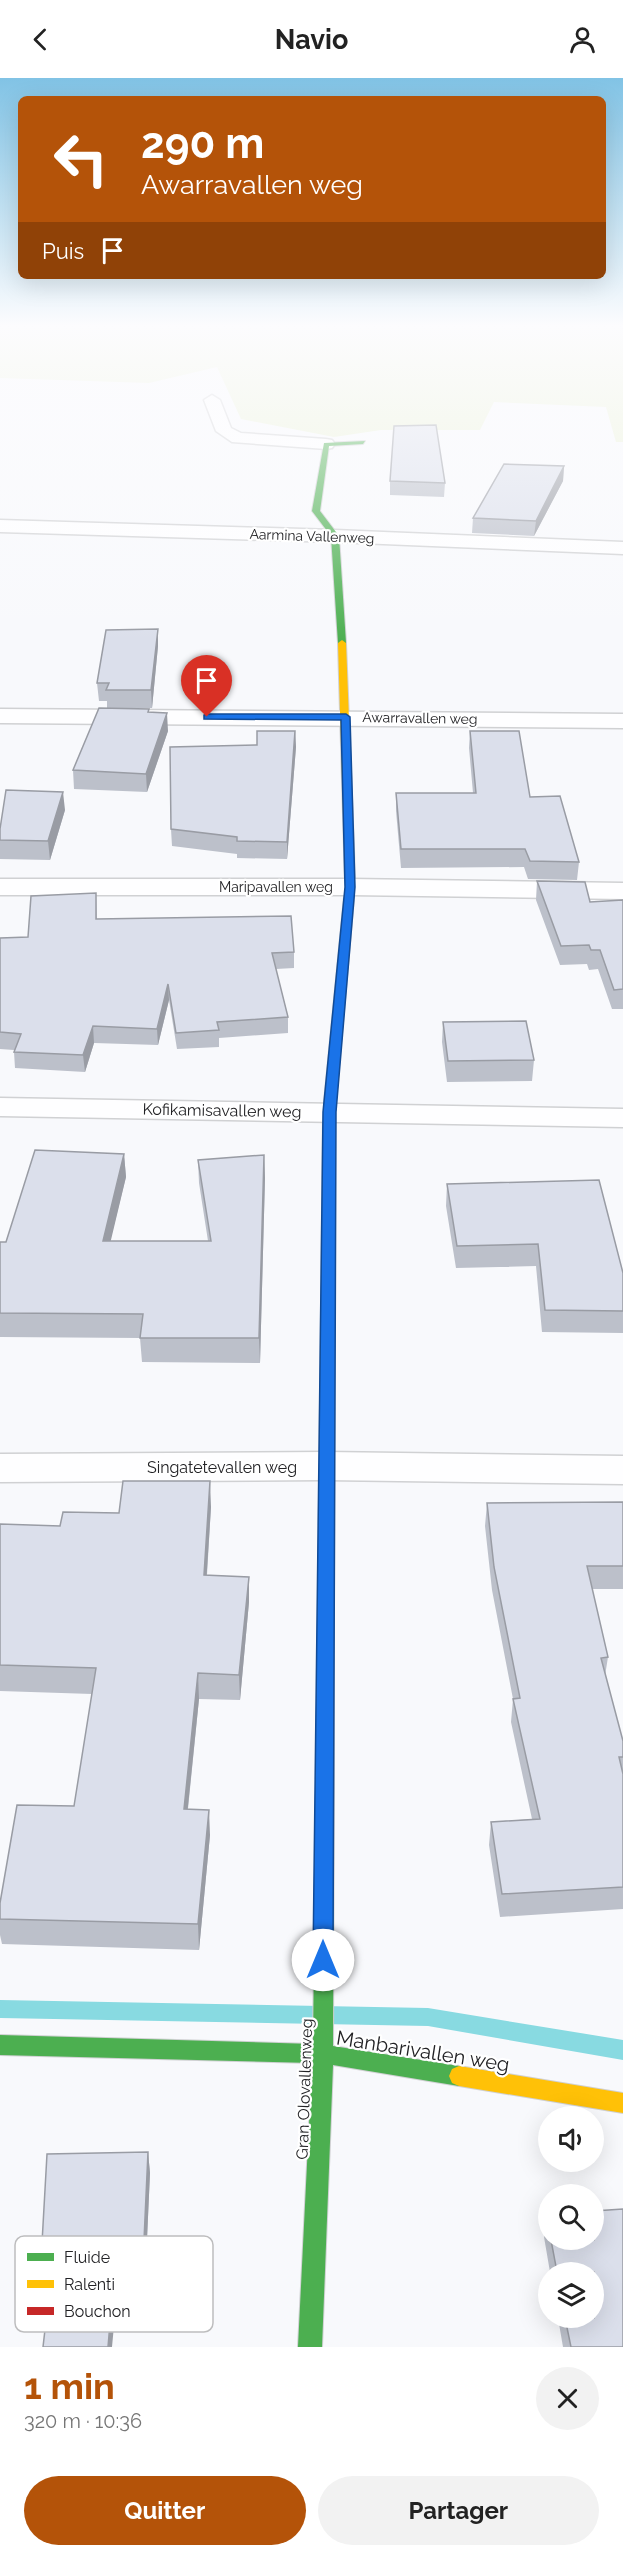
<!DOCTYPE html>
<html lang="fr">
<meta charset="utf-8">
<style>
:root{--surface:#fff;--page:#f2f2f2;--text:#222;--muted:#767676;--accent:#b45309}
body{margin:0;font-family:Raleway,sans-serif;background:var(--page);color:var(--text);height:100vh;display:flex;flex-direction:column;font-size:22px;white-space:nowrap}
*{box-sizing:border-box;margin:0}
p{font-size:20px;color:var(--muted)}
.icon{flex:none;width:33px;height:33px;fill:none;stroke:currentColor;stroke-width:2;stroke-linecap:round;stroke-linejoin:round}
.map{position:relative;height:2269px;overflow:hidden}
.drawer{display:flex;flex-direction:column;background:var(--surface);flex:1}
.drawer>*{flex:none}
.banner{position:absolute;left:18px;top:18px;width:588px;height:183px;border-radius:9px;box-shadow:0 6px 24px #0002;background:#b45309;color:#fff;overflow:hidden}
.fabs{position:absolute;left:538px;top:2028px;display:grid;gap:12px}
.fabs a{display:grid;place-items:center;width:66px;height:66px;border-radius:50%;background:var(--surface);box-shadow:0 6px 24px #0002;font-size:30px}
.pin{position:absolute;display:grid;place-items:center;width:51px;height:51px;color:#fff;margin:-62px -26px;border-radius:50% 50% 50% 0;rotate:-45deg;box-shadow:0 0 6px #0007}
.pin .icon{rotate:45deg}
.me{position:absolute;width:66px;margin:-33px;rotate:0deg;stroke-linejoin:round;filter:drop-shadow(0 0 4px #0008)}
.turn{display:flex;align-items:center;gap:21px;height:126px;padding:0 24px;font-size:27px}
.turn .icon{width:78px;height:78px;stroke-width:2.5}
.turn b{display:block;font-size:42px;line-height:51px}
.then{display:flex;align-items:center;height:57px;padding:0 24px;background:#0003;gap:12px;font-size:22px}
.round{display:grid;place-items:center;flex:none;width:63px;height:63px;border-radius:32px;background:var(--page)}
.overview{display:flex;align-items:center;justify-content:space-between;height:102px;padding:0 24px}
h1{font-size:36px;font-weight:700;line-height:45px;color:var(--accent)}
.cta{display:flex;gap:12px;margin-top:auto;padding:12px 24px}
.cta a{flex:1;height:69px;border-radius:36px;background:var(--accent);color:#fff;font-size:24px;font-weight:700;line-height:69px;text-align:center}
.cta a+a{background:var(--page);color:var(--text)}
header{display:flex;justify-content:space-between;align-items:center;height:78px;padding:0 24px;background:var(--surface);font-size:27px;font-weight:700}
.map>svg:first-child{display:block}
.green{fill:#ebf2d6}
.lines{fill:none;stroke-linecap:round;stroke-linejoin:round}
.stream{fill:#88dae1;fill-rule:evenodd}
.street-casing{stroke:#d0d1d3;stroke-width:3}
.fast-casing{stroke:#d0d1d3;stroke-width:2}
.slow-casing{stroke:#d0d1d3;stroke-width:2}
.jam-casing{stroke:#d0d1d3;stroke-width:2}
.street{fill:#fefeff;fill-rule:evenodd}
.fast{fill:#4caf50;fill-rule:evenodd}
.slow{fill:#ffc107;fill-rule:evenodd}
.jam{fill:#c62828;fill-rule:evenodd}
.wall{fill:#bcc0ca}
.shaded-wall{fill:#999ca4}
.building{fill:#dbdfeb;stroke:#999ca4;stroke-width:1.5}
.route{fill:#1a73e8;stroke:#114b97;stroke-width:1.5}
.labels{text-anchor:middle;stroke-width:4.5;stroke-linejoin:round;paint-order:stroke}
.far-street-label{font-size:14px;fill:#222225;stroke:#fff}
.street-label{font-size:16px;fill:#222225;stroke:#fff}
.near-street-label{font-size:20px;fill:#222225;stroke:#fff}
.key{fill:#fff;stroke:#bdbdbe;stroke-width:1.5}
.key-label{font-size:16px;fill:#222225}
</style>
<header><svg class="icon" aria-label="back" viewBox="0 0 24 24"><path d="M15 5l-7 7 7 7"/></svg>Navio<svg class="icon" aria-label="person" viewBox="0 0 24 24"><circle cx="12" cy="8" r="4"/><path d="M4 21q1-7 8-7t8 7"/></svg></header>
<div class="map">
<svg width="623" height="2269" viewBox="0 0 623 2269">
<rect width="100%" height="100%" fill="#f8f9fc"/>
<path class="green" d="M0,245h623v119h-7l-10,-35 -112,-5 -14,28h-99l-47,7 -93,-18 -24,-52 -68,16 -149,-5z"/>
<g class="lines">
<path class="stream" d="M0,1922l428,8 195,32v20l-195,-34 -428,-8z"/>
<g class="street-casing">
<path id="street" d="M212,317l8,5 11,28 10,5 85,6 6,1 3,4 -3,4 -6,1 -94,-7 -16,-11 -12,-31z
M0,442l335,10 288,12v12l-288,-12 -335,-10z
M0,631l623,5v14l-623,-5z
M0,801h350l273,4v16l-273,-4h-350z
M0,1020l623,11v18l-623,-11z
M326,1374l297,4v28l-297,-4 -326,2v-28z"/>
</g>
<g class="fast-casing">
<path id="fast" d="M365,363l-2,3 -34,2 -9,65 19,25 7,107 -4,3 -4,-3 -7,-107 -19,-25 12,-68z
M349,768l5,3 1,38 -20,225 -1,485 -2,5 -6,1 -6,-1 -2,-5 5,-485 22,-225 -1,-38z
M325,1697l6,3 3,5 -1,263 126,20 7,3 3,7 -3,7 -7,3 -126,-21 -11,282h-24l14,-284 -312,-8v-20l313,9 3,-261 3,-5z"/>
</g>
<g class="slow-casing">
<path id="slow" d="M342,562l4,3 8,206 -5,3 -5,-3 -6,-206z
M459,1988l164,27v20l-164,-27 -7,-3 -3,-7 3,-7z"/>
</g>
<g class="jam-casing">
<path id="jam" d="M326,1513l6,1 2,5v186l-3,5 -6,3 -6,-3 -3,-5 2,-186 2,-5z"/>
</g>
<use href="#street" class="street"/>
<use href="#fast" class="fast"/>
<use href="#slow" class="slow"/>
<use href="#jam" class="jam"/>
</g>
<path class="wall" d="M564,388l-1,15 -29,55 -62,-3 1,-15z
M390,403l55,2 -1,14 -54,-2z
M158,551v17l-6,62h-45v-7h-8l-2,-18z
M149,634l19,19 -21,61 -73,-3 -1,-19z
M295,653l1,16 -9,112 -50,-1v-4l-65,-8 -1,-17 86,-84z
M470,653l60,66 49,65 -2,18 -49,-1 -4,-12 -123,1 -5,-57v-18h77l-4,-45z
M65,732l-15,50 -50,-1v-30z
M537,803l53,21 33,-2v109h-11l-14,-40 -9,1 -2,-6 -27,1 -24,-65z
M96,815l1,26 197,33v16l-18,1 12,48v16l-69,5v9l-42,2 -8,-49 -11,45 -64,-2 -9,29 -70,-4 -1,-16v-2l-14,-1v-111l28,-1z
M443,944l91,38 -2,21 -85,1 -5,-40z
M124,1076l2,23 -16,64h98l-9,-58 -1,-23 66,-5 1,23 -5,185 -118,-1 -2,-24 -140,-1v-95h6z
M447,1106l176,89v60l-81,-1 -6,-66 -80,2 -10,-62z
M623,1424v87h-31l16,68 -3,19 18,65v168l-123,8 -11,-72 2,-23 41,-3 -21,-97 2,-23 -21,-109 -7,-64 2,-23z
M211,1429l-4,68 42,2v25l-9,98 -41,-1 -11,110 22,26 -11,115 -197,-6 -2,-9v-32l74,-97 18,-112 -92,-3v-167l60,2 59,-13z
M148,2074l2,21 -4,88 -101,2 -3,-20z
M547,2137h2v25h45l29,107h-60l-5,-29h36v-46h-44l-6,-35z"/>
<path class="shaded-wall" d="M564,388l-1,15 -29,55 2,-15z
M158,551v17l-6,62 -1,-18z
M167,635l1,18 -21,61 -1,-18z
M295,653l1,16 -9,112v-17z
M63,714l2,18 -15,50 -2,-19z
M168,906l1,16 -11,45 -1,-16z
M93,948l1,17 -9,29 -2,-17z
M124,1076l2,23 -21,88 -2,-24z
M264,1077l1,23 -5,185 -1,-25z
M210,1403l1,26 -6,94 -1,-26z
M249,1499v25l-9,98 -1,-25z
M198,1595l1,26 -14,136 -1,-26z
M209,1732l1,25 -11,115 -1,-26z
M148,2074l2,21 -4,88 -2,-21z
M117,2163l3,21 -8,85h-4z"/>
<path class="building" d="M436,347l9,58 -55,-2 4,-55z
M504,386l60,2 -28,55 -63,-3z
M158,551l-7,61h-45l3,-7h-12l9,-53z
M99,630l50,1 -1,3 19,1 -21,61 -73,-4z
M257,653h38l-8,111 -50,-1v-4l-66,-8 -1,-82 87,-2z
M470,653h49l11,66 30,-1 19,66 -49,-1 -5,-12h-124l-5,-56h80z
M6,712l57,2 -15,49 -48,-1v-11z
M537,803l48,1 5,20 33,-2v89l-9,1 -14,-40h-9l-2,-5 -28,1z
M96,815v26l195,-3 3,36 -22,1 16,64 -71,5 2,8 -43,3 -8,-49 -11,45 -64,-3 -10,29 -69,-3 7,-18 -21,-2v-94l28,-1 3,-41z
M526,943l8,39 -86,1 -5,-39z
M35,1072l89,4 -21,87h108l-13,-81 66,-5 -5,183h-119l3,-24 -143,-1v-71h6z
M599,1102l24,93v38l-78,-1 -7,-66 -81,2 -10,-62z
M123,1403h87l-6,94 45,2 -10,98 -41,-2 -14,136 25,1 -11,114 -198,-5v-16l17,-98 57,1 22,-138 -96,-3v-141l60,2 3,-14 56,1z
M623,1424v64h-36l21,91 -7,1 22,83v16h-4l4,17v113l-121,7 -11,-72 49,-3 -27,-120 7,-1 -26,-131 -7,-64z
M148,2074l-4,88 -27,1 -9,106h-65l12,-104h-13l5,-89z
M623,2131v138h-52l-6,-29h29v-46h-37l-6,-32h43v-29z
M547,2137h2v13z"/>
<linearGradient id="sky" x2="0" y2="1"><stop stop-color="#81c3e5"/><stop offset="0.44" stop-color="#fcfcfe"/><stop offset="1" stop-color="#fcfcfe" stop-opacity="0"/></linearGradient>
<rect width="623" height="563" fill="url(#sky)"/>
<path class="route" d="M207,636h139l4,3 5,170 -19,225 -3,848 -3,6 -7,3 -7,-3 -3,-6 10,-848 22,-225 -4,-167 -137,-1v-4z"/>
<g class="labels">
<g class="far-street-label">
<text transform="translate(312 458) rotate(2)" y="5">Aarmina Vallenweg</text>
<text transform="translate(420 640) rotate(1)" y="5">Awarravallen weg</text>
<text x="276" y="814">Maripavallen weg</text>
</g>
<g class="street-label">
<text transform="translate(222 1032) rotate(1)" y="6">Kofikamisavallen weg</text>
<text x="222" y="1395">Singatetevallen weg</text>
<text transform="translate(304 2011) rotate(-88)" y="6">Gran Olovallenweg</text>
</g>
<g class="near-street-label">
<text transform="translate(423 1973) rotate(9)" y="7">Manbarivallen weg</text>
</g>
</g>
<rect x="15" y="2158" width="198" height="96" rx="9" class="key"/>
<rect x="27" y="2175" width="27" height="8" fill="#4caf50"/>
<rect x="27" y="2202" width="27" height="8" fill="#ffc107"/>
<rect x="27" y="2229" width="27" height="8" fill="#c62828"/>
<g class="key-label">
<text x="64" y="2185">Fluide</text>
<text x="64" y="2212">Ralenti</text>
<text x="64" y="2239">Bouchon</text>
</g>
</svg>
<div class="fabs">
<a><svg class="icon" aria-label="sound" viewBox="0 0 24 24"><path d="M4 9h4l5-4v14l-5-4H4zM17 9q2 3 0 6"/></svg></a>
<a><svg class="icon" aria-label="search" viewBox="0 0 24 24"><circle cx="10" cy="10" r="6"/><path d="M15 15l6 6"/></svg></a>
<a><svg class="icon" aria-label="layers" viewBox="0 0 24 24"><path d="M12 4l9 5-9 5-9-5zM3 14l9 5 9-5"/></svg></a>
</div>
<div class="pin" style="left:207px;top:639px;background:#d93025"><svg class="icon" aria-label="arrive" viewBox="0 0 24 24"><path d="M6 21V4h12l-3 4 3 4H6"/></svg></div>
<svg class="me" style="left:323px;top:1882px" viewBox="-20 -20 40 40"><circle r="19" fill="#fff"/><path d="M0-13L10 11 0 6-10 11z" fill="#1a73e8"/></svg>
<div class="banner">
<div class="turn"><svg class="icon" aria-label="left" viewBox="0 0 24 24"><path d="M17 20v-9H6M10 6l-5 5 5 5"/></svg><div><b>290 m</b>Awarravallen weg</div></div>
<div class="then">Puis<svg class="icon" aria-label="arrive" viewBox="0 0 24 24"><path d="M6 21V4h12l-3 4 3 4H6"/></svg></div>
</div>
</div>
<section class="drawer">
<div class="overview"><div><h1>1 min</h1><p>320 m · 10:36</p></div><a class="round"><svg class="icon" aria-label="close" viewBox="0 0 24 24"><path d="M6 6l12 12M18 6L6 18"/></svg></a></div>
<div class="cta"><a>Quitter</a><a>Partager</a></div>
</section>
